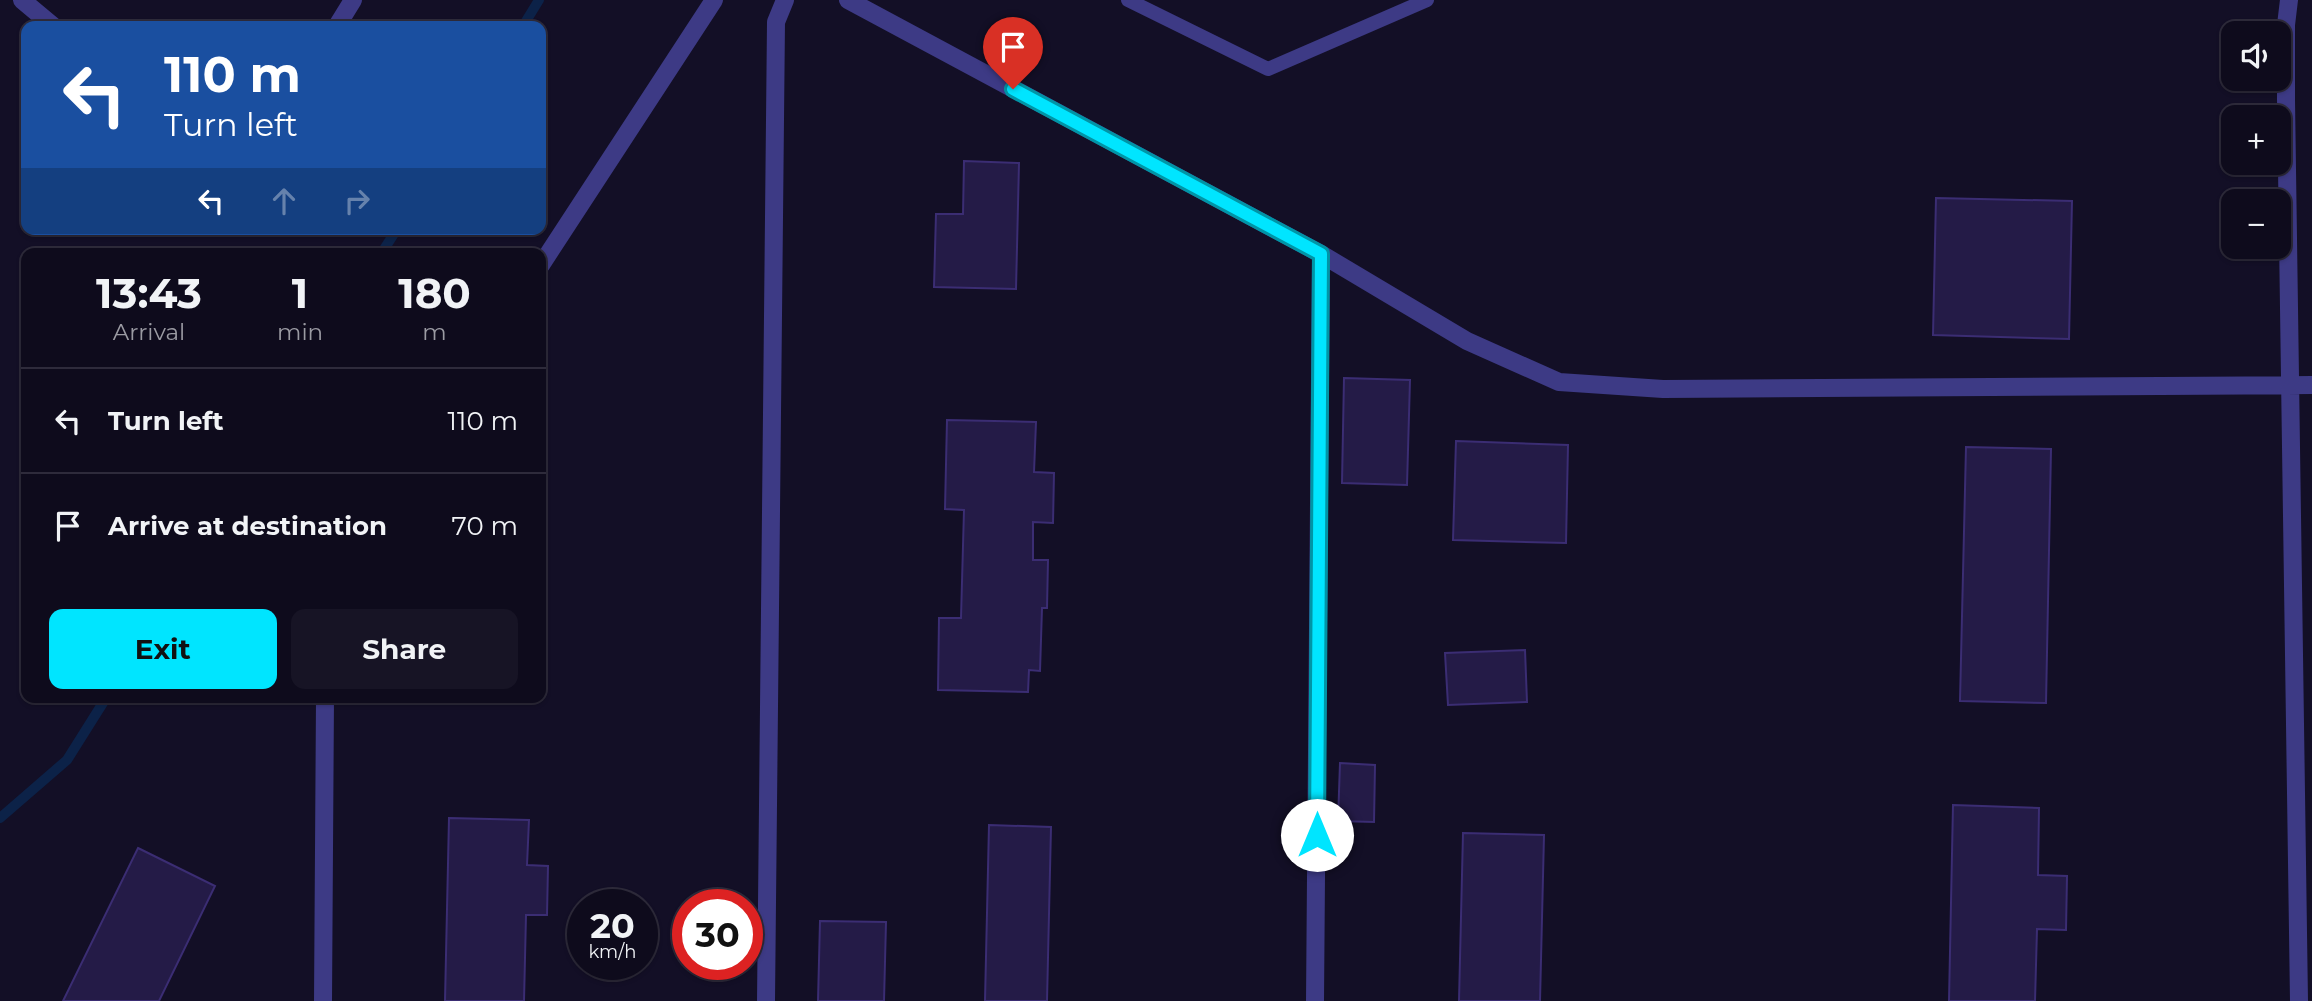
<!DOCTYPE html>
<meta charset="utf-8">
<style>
:root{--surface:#0e0b1c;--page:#171425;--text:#f1f3f6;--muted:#9b9ba3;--line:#2e2b3b;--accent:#00e5ff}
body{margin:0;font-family:Montserrat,sans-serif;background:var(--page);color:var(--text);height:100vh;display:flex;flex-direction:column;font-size:26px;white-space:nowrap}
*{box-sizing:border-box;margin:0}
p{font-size:23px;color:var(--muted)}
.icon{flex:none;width:38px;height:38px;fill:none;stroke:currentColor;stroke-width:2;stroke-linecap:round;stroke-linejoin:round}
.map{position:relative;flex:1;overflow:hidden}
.panel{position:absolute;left:21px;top:248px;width:525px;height:455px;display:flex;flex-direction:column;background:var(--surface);border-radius:14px;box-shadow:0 2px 5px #0004,0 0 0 2px var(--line)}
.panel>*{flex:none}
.top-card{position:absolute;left:21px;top:21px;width:525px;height:214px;border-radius:14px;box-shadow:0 2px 5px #0004,0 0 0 2px var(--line);background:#1a4fa0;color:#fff;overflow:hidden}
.controls{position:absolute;left:2221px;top:21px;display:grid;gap:14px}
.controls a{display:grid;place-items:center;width:70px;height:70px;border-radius:14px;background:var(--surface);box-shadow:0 2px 5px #0004,0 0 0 2px var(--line);font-size:35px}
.speed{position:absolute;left:567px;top:889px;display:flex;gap:14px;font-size:35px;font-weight:700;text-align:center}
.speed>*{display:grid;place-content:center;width:91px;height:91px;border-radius:50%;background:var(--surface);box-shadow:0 2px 5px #0004,0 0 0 2px var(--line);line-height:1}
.speed small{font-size:18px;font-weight:400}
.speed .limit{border:10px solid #d22;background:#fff;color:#111}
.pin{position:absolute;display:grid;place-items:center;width:60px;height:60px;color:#fff;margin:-72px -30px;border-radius:50% 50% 50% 0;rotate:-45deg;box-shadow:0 0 7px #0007}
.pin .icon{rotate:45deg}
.me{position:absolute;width:77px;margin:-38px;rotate:0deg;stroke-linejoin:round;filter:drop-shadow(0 0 5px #0008)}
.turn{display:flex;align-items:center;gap:24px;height:147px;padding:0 28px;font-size:32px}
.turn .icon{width:91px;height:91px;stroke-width:2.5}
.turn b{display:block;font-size:49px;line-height:60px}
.lanes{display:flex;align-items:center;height:66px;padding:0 28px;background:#0003;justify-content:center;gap:35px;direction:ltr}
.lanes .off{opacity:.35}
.eta{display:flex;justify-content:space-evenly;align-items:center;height:119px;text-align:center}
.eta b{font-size:42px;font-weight:700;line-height:49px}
.cta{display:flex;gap:14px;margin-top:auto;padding:14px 28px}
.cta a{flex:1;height:80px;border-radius:14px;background:var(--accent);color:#111;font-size:28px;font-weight:700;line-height:80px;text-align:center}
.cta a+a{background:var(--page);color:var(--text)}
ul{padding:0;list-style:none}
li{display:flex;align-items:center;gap:21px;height:105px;padding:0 28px;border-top:2px solid var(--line)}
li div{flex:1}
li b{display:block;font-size:26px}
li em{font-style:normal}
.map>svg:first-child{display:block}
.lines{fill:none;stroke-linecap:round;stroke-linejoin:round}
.stream{stroke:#0c2248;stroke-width:10}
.building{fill:#241b47;stroke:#3b2d73;stroke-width:2}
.service{stroke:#3d3a85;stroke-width:14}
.minor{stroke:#3d3a85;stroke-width:18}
.route-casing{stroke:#0095a6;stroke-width:18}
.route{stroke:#00e5ff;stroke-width:12}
</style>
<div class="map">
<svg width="2312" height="1001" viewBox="0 0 2312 1001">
<rect width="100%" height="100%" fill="#130f26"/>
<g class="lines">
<path class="stream" d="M523,26l16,-26
M381,254l16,-25
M0,818l67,-58 39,-62"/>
</g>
<path class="building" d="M964,161l55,2 -3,126 -82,-2 2,-73h27z
M1936,198l136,3 -3,138 -136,-4z
M1344,378l66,2 -3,105 -65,-2z
M947,420l89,2 -2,50 20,1 -1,50 -20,-1v38h15l-1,48h-5l-2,63 -11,-1 -1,22 -90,-2 1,-72h22l3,-108 -19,-1z
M1456,441l112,4 -2,98 -113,-3z
M1966,447l85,2 -5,254 -86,-2z
M1525,650l2,52 -79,3 -3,-52z
M1340,763l35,2 -1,57 -36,-1z
M1953,805l86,3 -1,67 29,1 -1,54 -29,-1 -2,72h-86z
M449,818l80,2 -2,45 21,1 -1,49h-21l-2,86h-79z
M989,825l62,2 -4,174h-62z
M1463,833l81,2 -4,166h-81z
M138,848l77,38 -56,115h-96z
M820,921l66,1 -2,79h-66z"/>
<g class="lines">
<path class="service" d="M1128,0l140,69 159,-69"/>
<path class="minor" d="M22,0l31,26
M848,0l473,254 146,87 92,41 104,7 649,-4
M2289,0l-3,25v75l13,901
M337,26l16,-26
M541,265l173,-265
M323,1001l2,-303
M766,1001l10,-979 9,-22
M1315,1001l6,-747"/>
</g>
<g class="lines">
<g class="route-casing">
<path id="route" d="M1013,89l308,165 -4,581"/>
</g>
<use href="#route" class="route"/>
</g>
</svg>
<div class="controls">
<a><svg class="icon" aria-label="sound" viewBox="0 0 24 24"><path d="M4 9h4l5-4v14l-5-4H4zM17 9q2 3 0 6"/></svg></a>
<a>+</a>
<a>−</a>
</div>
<div class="speed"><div>20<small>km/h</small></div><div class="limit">30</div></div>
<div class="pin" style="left:1013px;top:89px;background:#d93025"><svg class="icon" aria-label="arrive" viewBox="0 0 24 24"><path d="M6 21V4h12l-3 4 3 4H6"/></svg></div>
<svg class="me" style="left:1317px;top:835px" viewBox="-20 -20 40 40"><circle r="19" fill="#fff"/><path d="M0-13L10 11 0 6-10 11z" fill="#00e5ff"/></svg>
<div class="top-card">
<div class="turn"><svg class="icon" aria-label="left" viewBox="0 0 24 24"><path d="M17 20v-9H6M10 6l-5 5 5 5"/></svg><div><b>110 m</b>Turn left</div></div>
<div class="lanes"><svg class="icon" aria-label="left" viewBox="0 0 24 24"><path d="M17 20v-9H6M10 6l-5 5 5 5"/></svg><svg class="icon off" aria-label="ahead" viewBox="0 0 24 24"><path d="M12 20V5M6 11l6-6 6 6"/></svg><svg class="icon off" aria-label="right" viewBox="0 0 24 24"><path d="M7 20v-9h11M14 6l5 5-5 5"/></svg></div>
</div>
<section class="panel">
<div class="eta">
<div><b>13:43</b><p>Arrival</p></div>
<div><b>1</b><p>min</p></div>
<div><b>180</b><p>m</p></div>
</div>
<ul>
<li><svg class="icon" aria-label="left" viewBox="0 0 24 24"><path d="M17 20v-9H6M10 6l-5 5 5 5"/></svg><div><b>Turn left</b></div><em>110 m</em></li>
<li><svg class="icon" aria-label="arrive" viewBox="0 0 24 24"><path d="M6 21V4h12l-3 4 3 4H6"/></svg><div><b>Arrive at destination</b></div><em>70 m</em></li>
</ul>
<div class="cta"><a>Exit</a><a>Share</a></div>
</section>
</div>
